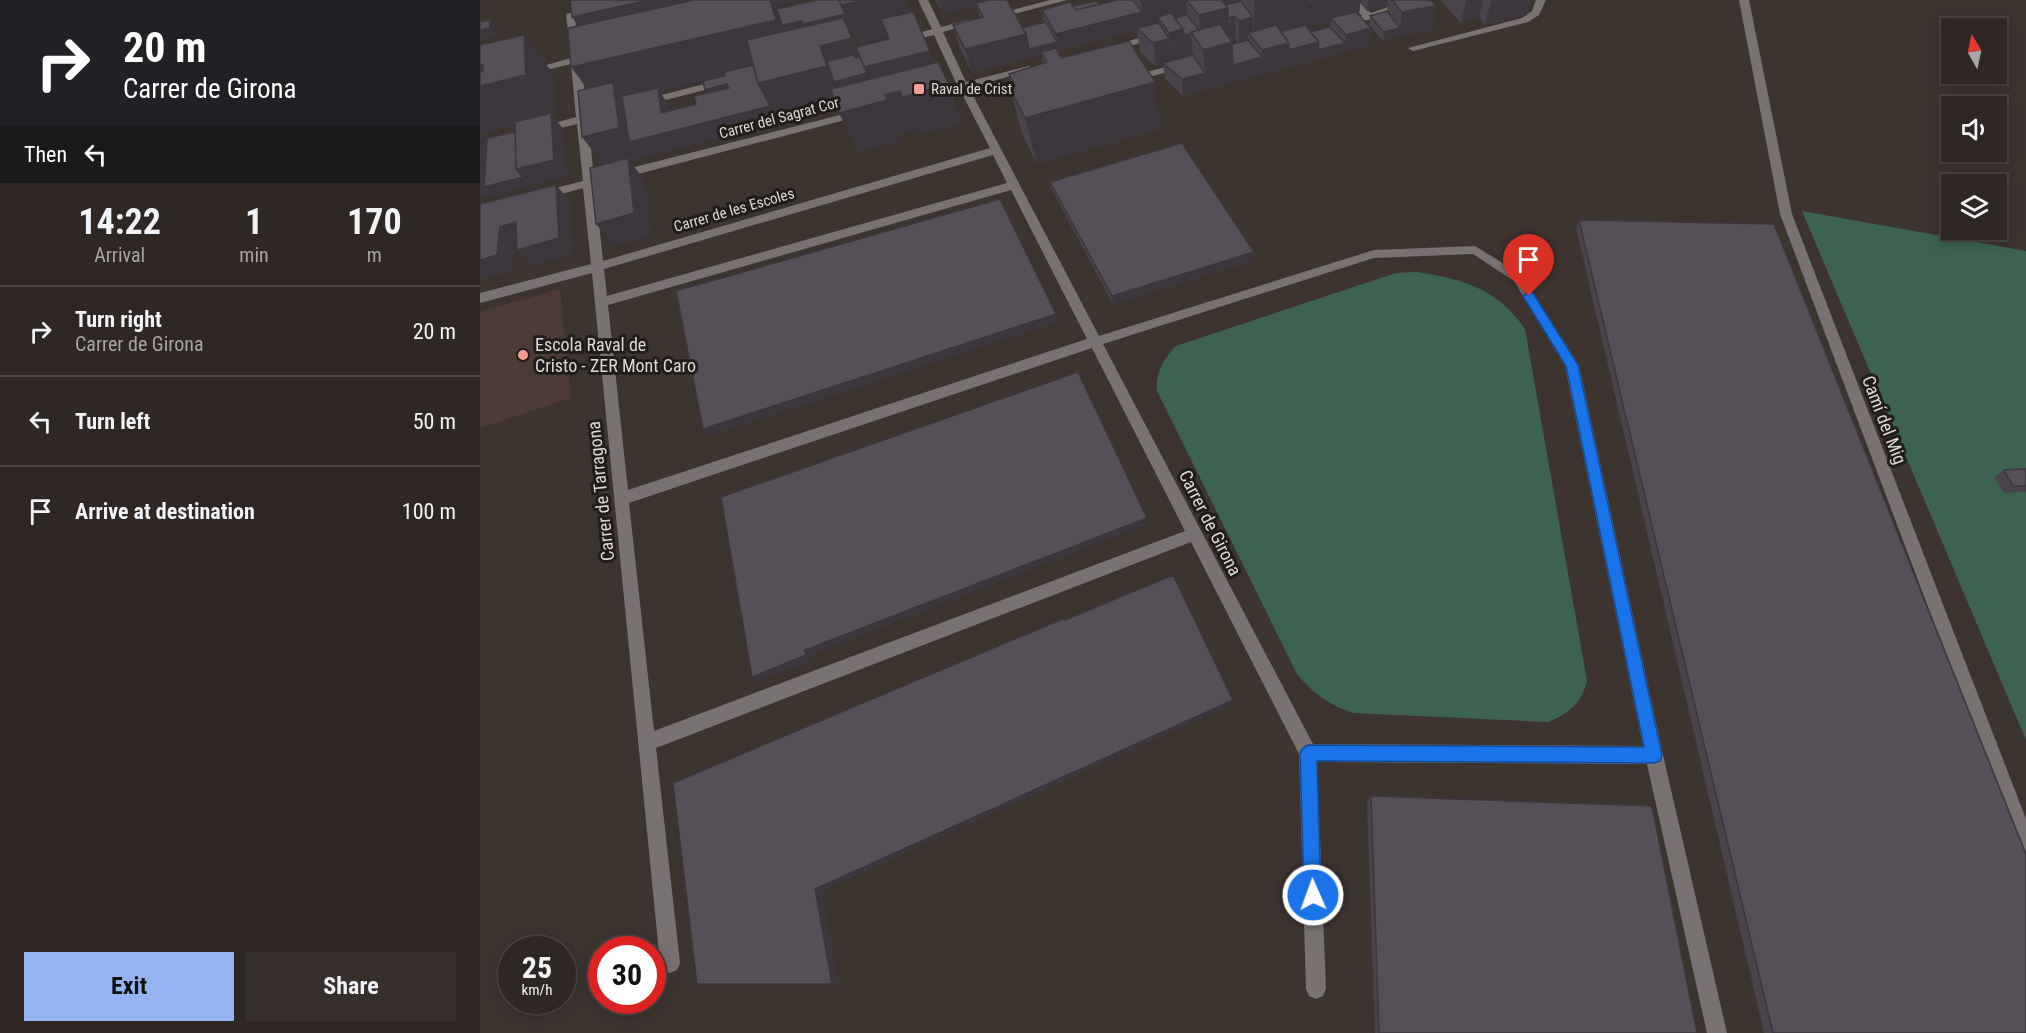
<!DOCTYPE html>
<meta charset="utf-8">
<style>
:root{--surface:#2e2724;--page:#362f2c;--text:#f1f3f6;--muted:#a7a5a6;--line:#494441;--accent:#95b2f1}
body{margin:0;font-family:"Roboto Condensed",sans-serif;background:var(--page);color:var(--text);height:100vh;display:flex;flex-direction:column;font-size:22px;white-space:nowrap}
*{box-sizing:border-box;margin:0}
p{font-size:20px;color:var(--muted)}
.icon{flex:none;width:33px;height:33px;fill:none;stroke:currentColor;stroke-width:2;stroke-linecap:round;stroke-linejoin:round}
.map{position:relative;flex:1;overflow:hidden}
.panel{display:flex;flex-direction:column;background:var(--surface);width:480px}
.panel>*{flex:none}
.guide{background:#202124;color:#fff;overflow:hidden}
.needle{width:39px;rotate:351deg}
.buttons{position:absolute;left:1461px;top:18px;display:grid;gap:12px}
.buttons a{display:grid;place-items:center;width:66px;height:66px;border-radius:0px;background:var(--surface);box-shadow:0 3px 15px #0003,0 0 0 2px var(--line);font-size:30px}
.speed{position:absolute;left:18px;top:936px;display:flex;gap:12px;font-size:30px;font-weight:700;text-align:center}
.speed>*{display:grid;place-content:center;width:78px;height:78px;border-radius:50%;background:var(--surface);box-shadow:0 3px 15px #0003,0 0 0 2px var(--line);line-height:1}
.speed small{font-size:15px;font-weight:400}
.speed .limit{border:9px solid #d22;background:#fff;color:#111}
.pin{position:absolute;display:grid;place-items:center;width:51px;height:51px;color:#fff;margin:-62px -26px;border-radius:50% 50% 50% 0;rotate:-45deg;box-shadow:0 0 6px #0007}
.pin .icon{rotate:45deg}
.me{position:absolute;width:66px;margin:-33px;rotate:358deg;stroke-linejoin:round;filter:drop-shadow(0 0 4px #0008)}
.turn{display:flex;align-items:center;gap:21px;height:126px;padding:0 24px;font-size:27px}
.turn .icon{width:78px;height:78px;stroke-width:2.5}
.turn b{display:block;font-size:42px;line-height:51px}
.then{display:flex;align-items:center;height:57px;padding:0 24px;background:#0003;gap:12px;font-size:22px}
.eta{display:flex;justify-content:space-evenly;align-items:center;height:102px;text-align:center}
.eta b{font-size:36px;font-weight:700;line-height:42px}
.action{display:flex;gap:12px;margin-top:auto;padding:12px 24px}
.action a{flex:1;height:69px;border-radius:0px;background:var(--accent);color:#111;font-size:24px;font-weight:700;line-height:69px;text-align:center}
.action a+a{background:var(--page);color:var(--text)}
ul{padding:0;list-style:none}
li{display:flex;align-items:center;gap:18px;height:90px;padding:0 24px;border-top:2px solid var(--line)}
li div{flex:1}
li b{display:block;font-size:22px}
li em{font-style:normal}
main{display:flex;flex:1;min-height:0}
.map>svg:first-child{display:block}
.built{fill:#4c3c35}
.green{fill:#3d6251}
.lines{fill:none;stroke-linecap:round;stroke-linejoin:round}
.minor{fill:#787372;fill-rule:evenodd}
.wall{fill:#49444b;fill-rule:evenodd}
.shaded-wall{fill:#3c373d;fill-rule:evenodd}
.building{fill:#554f57;stroke:#3c373d;stroke-width:1.5}
.route{fill:#1a73e8;stroke:#114b97;stroke-width:1.5}
.poi-dot{fill:#f59c95;stroke:#211d1b;stroke-width:2}
.labels{text-anchor:middle;stroke-width:6;stroke-linejoin:round;paint-order:stroke}
.far-poi-label{font-size:15px;fill:#dfd9d6;stroke:#211d1b;text-anchor:start}
.far-street-label{font-size:15px;fill:#dfd9d6;stroke:#211d1b}
.poi-label{font-size:18px;fill:#dfd9d6;stroke:#211d1b;text-anchor:start}
.street-label{font-size:18px;fill:#dfd9d6;stroke:#211d1b}
</style>
<main>
<section class="panel">
<div class="guide">
<div class="turn"><svg class="icon" aria-label="right" viewBox="0 0 24 24"><path d="M7 20v-9h11M14 6l5 5-5 5"/></svg><div><b>20 m</b>Carrer de Girona</div></div>
<div class="then">Then<svg class="icon" aria-label="left" viewBox="0 0 24 24"><path d="M17 20v-9H6M10 6l-5 5 5 5"/></svg></div>
</div>
<div class="eta">
<div><b>14:22</b><p>Arrival</p></div>
<div><b>1</b><p>min</p></div>
<div><b>170</b><p>m</p></div>
</div>
<ul>
<li><svg class="icon" aria-label="right" viewBox="0 0 24 24"><path d="M7 20v-9h11M14 6l5 5-5 5"/></svg><div><b>Turn right</b><p>Carrer de Girona</p></div><em>20 m</em></li>
<li><svg class="icon" aria-label="left" viewBox="0 0 24 24"><path d="M17 20v-9H6M10 6l-5 5 5 5"/></svg><div><b>Turn left</b></div><em>50 m</em></li>
<li><svg class="icon" aria-label="arrive" viewBox="0 0 24 24"><path d="M6 21V4h12l-3 4 3 4H6"/></svg><div><b>Arrive at destination</b></div><em>100 m</em></li>
</ul>
<div class="action"><a>Exit</a><a>Share</a></div>
</section>
<div class="map">
<svg width="1546" height="1033" viewBox="0 0 1546 1033">
<rect width="100%" height="100%" fill="#3d3430"/>
<path class="built" d="M80,289l11,109 -91,30v-116z"/>
<path class="green" d="M1322,211l224,40v489z
M936,272c46,7 81,16 109,57l62,352c-5,22 -19,33 -39,41l-195,-9c-23,-8 -41,-20 -56,-39l-140,-283c-2,-18 7,-33 19,-45l220,-73z"/>
<g class="lines">
<path class="minor" d="M438,0h10l13,27 31,-8 5,3 -34,10 23,50 63,-16 5,3 -65,19 130,248 275,-86 101,-4 47,29 57,90 84,390 64,278h-20l-60,-269 -330,-2 9,227 -3,7 -7,3 -7,-3 -3,-7 -7,-235 -108,-212 -535,206 24,215 -3,7 -7,3 -7,-3 -3,-7 -68,-690 -112,30v-10l111,-29 -8,-76 -39,11 -6,-4 2,-3 43,-11 -6,-57 -36,9 -5,-3 1,-2 39,-11 -5,-53 -41,10 -5,-3 46,-13 -5,-44 8,-2 6,44 5,-1 5,3 -9,4 6,52 7,1 1,2 -7,4 6,57h6l2,3 -7,4 8,76 387,-113 -30,-58 -7,2 -5,-3 9,-4 -23,-50 -29,7 -5,-3 32,-10zM513,155l14,28 -400,113 -3,-27zM531,190l76,149 -459,151 -20,-185zM993,254l41,27 51,85 78,380 -330,-2 -210,-400 271,-86zM612,348l93,183 -531,200 -25,-228z
M570,0h17l-72,19 -5,-3z
M868,0h10l13,13 37,-13h14l-50,19 -33,7v-4l23,-6z
M1056,0h10l-7,15 -11,7 -115,29 -5,-3 114,-30 10,-7z
M1259,0h10l43,214 234,605v33l-7,-2 -2,-7 -237,-629z
M676,33l5,3 -1,2 -50,13 -5,-3z
M655,62l4,1 7,9 36,-9 5,3 -44,13 -4,-1 -9,-13z
M244,79l5,3 -1,2 -82,21 -5,-3 1,-2z
M380,110l4,1v4l-245,64 -6,-4 6,-4z"/>
</g>
<path class="wall" d="M456,0h38l2,6 -33,8z
M638,0h313l5,6 -4,24 -33,6 -16,5 -14,-17 1,-8 17,-5 1,-6 -21,6 -7,-8 -1,10h-2l14,15 -2,17 -186,51 -18,-17 -2,-14 -7,2 -16,-15 -3,-22 -80,21 4,7 99,71 -123,35 -15,-30 -12,-46 2,-1 -3,-13 34,-11 -1,-8 -70,18 -12,-25 -7,-23 27,-7 -4,-15 46,25 22,-6 -2,-12 57,-6zM851,20l-1,7 -20,5 -4,-5zM756,40l2,3 -6,1v-3z
M960,0h91l-4,15 -42,10 -6,-7 -18,5z
M570,182l204,78 -141,44 -61,-114z
M1099,220l447,813h-262l-188,-805z
M1546,469v23l-22,1 -10,-16 10,-7z
M891,796l326,237h-322l-8,-230z"/>
<path class="shaded-wall" d="M169,0h153l-26,6 9,18 17,-3 2,3 41,-10 -5,-14 2,5 21,-5h44l10,30 -29,7 -7,-18 7,18 -30,7 -6,-13 -41,9 -1,-3 -20,5 6,17 -35,9 7,13 59,-15 -7,-20 32,-8 15,35 -3,-6 66,-16 10,30 -40,10 2,6 47,-13 13,40 -45,12 -2,-6 -14,4 -16,-39 -255,66 15,20 7,55 -37,10 -19,-22 38,-11 -6,-52 -23,6 -23,-30 37,-9 -4,-25 -15,3 -29,-39 205,-47 -4,-13 -179,40 -21,-30zM280,68l4,14 -6,1 12,23 -132,34 -4,-28 -9,-12 33,-8 3,21 11,16 -4,-25 -8,-12z
M458,0h36l2,6 -33,8z
M550,0h11l-10,2z
M660,0h46l1,18 -14,3 -15,-4 1,8 -22,3v2l-78,20 -3,-16 86,-22z
M706,0h55v4l-24,6z
M779,0h102l-2,13 -27,7 -1,-2v2l-77,21v-40z
M888,0h20v5l-21,6z
M986,0h17l-4,18 -18,5z
M1013,0h38l-4,15 -42,10 6,-24z
M956,6l-4,24 -33,6 -16,5 1,-9 16,-4 2,-16z
M748,8v10l7,-2 1,24 -4,1 1,24 29,-8v-7l27,-7 30,-1 -2,17 -134,37 -1,-17 23,-6 -2,-23 -3,-19 -1,-16z
M773,17v23l-5,-7v9l-9,3v-24z
M10,20l6,8v9l-16,3v-10z
M891,28l-2,17 -25,7 2,-17z
M703,29l8,4 2,24 -21,6 -3,-30z
M546,34l31,8 2,8 -16,5 -2,-3 1,3 -70,18 -7,-24z
M44,35l30,40 3,40 -4,1 11,14 3,46 -87,23v-133zM71,116l-35,53 -34,-36z
M689,39l3,24h-9v2l-7,2 -3,-24z
M865,43l-1,9 -27,7 1,-9z
M675,82l5,47 -123,35 -12,-46z
M247,84l10,17 -23,5 -9,-16z
M407,100l16,40 -45,12 -19,-39z
M76,185l14,16 4,53 -42,11 -15,-15z
M36,222l16,16 -17,5 -2,28 -33,9v-20l20,-33z
M774,252v8l-141,44 -1,-8z
M576,314l2,8 -349,114 -6,-7z
M667,518l1,6 -337,131 2,5 -54,21 -7,-4 53,-27z
M753,700v4l-411,187 17,94 -7,-1 -17,-95z"/>
<path class="building" d="M90,0h79l-77,17z
M214,0h76l6,20 -205,47 -3,-39z
M337,0h22l6,14 -42,10 -1,-3 -20,4 -5,-16z
M359,0h24l-22,5z
M511,0h16l19,34 -61,15 -12,-24 30,-8 -7,-14z
M638,0h15l9,12 -86,22 -14,-24 28,-8 6,8z
M706,0h35l7,8 -29,7z
M828,0h11l-11,3z
M912,0h39l5,6 -34,6z
M617,1l2,3 -23,6 -3,-4z
M761,1l12,16 -14,4 -4,-5 -7,2 4,5 -4,1v-16l-3,-3z
M907,11l13,17 -16,4 -14,-16z
M433,12l17,39 -66,16 -8,-20 33,-8 -8,-20z
M876,12l15,16 -25,7 -15,-17z
M691,13l12,16 -14,4 -11,-16z
M707,15l12,15 -8,2 1,1 -8,2 -1,-6 -8,-11z
M363,18l9,20 -32,8 7,20 -69,17 -11,-43z
M10,20v8l-10,2v-8z
M566,22l11,20 -28,7 -3,-15 -4,-6z
M679,23l10,16 -16,4 -16,-15z
M740,24l12,18 -29,8 -12,-18z
M796,25l13,18 -27,7 -14,-17z
M825,25l14,17 -30,8v-7l-8,-11z
M850,27l15,16 -27,7 1,-8 -9,-10z
M44,35l2,40 -46,11v-14l3,-1v-6l-3,1v-21z
M768,40l14,17 -29,8 -1,-21z
M649,41l26,41 -130,36 -15,-30 5,-2 -6,-12 38,-12 -6,-10 15,-4 5,10z
M374,55l1,3 5,-1 7,16 -33,9 -7,-21z
M713,55l12,18 -23,6 -19,-16z
M458,62l11,22 -47,13 -2,-6 -15,4 2,5 -48,13 -8,-24z
M273,65l5,18 12,23 -141,36 -7,-46 36,-8 3,25 35,-9 -2,-8 35,-8 -2,-4 -22,6 -2,-9 22,-5 -1,-4z
M133,82l6,46 -37,9 -4,-46z
M71,113l3,47 -38,9 -1,-47z
M35,132l1,37 7,8 -39,10 3,-49z
M702,143l72,109 -142,44 -62,-114z
M148,158l6,55 -38,11 -6,-56z
M76,185l3,53 -42,12 -1,-28 -16,5 -3,28 -17,5v-56z
M520,199l56,115 -353,115 -27,-138z
M1099,220l195,4 252,630v179h-253z
M598,372l69,146 -342,132 1,5 -54,22 -31,-180z
M1546,469v17h-13l-9,-16z
M693,575l60,125 -418,189 17,95h-135l-24,-201 392,-165v2z
M891,796l281,10 45,227h-318z"/>
<path class="route" d="M1049,291l4,2 45,72 84,390 -2,6 -6,2 -337,-2 4,134 -2,6 -6,2 -6,-2 -3,-6 -4,-142 3,-5 5,-3 336,2 -78,-381 -43,-70z"/>
<g class="poi-dot">
<rect x="433" y="83" width="12" height="12" rx="3"/>
<circle cx="43" cy="355" r="6"/>
</g>
<g class="labels">
<g class="far-poi-label">
<text x="451" y="94">Raval de Crist</text>
</g>
<g class="far-street-label">
<text transform="translate(299 118) rotate(-15)" y="5">Carrer del Sagrat Cor</text>
<text transform="translate(254 210) rotate(-16)" y="5">Carrer de les Escoles</text>
</g>
<g class="poi-label">
<text x="55" y="351">Escola Raval de<tspan x="55" dy="21">Cristo - ZER Mont Caro</tspan></text>
</g>
<g class="street-label">
<text transform="translate(1404 420) rotate(69)" y="6">Camí del Mig</text>
<text transform="translate(121 491) rotate(-96)" y="6">Carrer de Tarragona</text>
<text transform="translate(730 523) rotate(63)" y="6">Carrer de Girona</text>
</g>
</g>
</svg>
<div class="buttons">
<a><svg class="needle" viewBox="-14 -14 28 28"><path d="M0-13l5 13h-10z" fill="#e53935"/><path d="M0 13l5-13h-10z" fill="#a7a5a6"/></svg></a>
<a><svg class="icon" aria-label="sound" viewBox="0 0 24 24"><path d="M4 9h4l5-4v14l-5-4H4zM17 9q2 3 0 6"/></svg></a>
<a><svg class="icon" aria-label="layers" viewBox="0 0 24 24"><path d="M12 4l9 5-9 5-9-5zM3 14l9 5 9-5"/></svg></a>
</div>
<div class="speed"><div>25<small>km/h</small></div><div class="limit">30</div></div>
<div class="pin" style="left:1049px;top:296px;background:#d93025"><svg class="icon" aria-label="arrive" viewBox="0 0 24 24"><path d="M6 21V4h12l-3 4 3 4H6"/></svg></div>
<svg class="me" style="left:833px;top:895px" viewBox="-20 -20 40 40"><circle r="17" fill="#1a73e8" stroke="#fff" stroke-width="3"/><path d="M0-11L8 9 0 5-8 9z" fill="#fff"/></svg>
</div>
</main>
